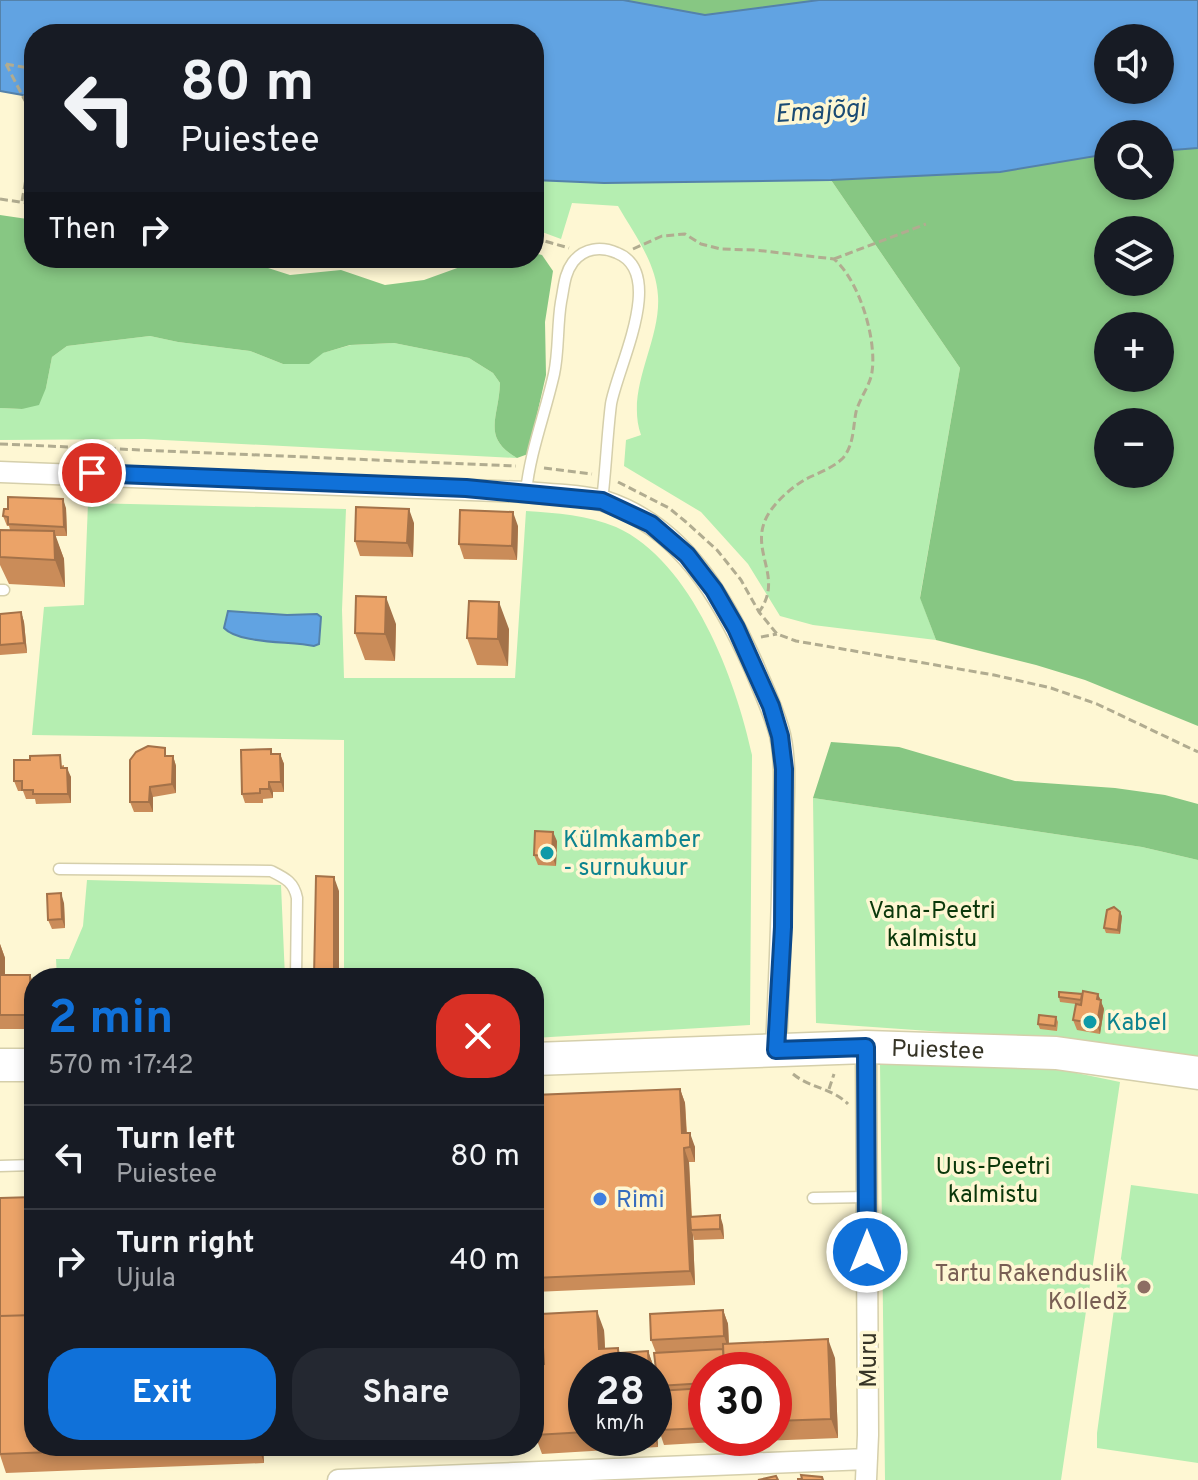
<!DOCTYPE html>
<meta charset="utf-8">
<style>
:root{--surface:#171b24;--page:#242831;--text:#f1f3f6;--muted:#9ea1a6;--line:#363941;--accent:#1071d9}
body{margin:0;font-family:Overpass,sans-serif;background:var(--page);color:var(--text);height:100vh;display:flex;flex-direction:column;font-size:30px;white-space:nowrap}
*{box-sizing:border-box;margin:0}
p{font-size:26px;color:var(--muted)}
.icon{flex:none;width:44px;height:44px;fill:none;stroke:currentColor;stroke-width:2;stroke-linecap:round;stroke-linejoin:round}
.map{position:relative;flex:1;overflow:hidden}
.details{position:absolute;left:24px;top:968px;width:520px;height:488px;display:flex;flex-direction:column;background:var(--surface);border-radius:32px;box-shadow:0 4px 12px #0003}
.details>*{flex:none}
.banner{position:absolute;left:24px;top:24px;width:520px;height:244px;border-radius:32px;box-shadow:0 4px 12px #0003;background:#171b24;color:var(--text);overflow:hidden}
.fabs{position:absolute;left:1094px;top:24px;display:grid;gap:16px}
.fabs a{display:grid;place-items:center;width:80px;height:80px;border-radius:50%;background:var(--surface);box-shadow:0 4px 12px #0003;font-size:40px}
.speed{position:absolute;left:568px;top:1352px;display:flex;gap:16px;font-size:40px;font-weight:700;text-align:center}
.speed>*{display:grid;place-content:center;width:104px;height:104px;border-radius:50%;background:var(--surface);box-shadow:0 4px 12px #0003;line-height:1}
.speed small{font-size:20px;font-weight:400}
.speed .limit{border:12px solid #d22;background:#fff;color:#111}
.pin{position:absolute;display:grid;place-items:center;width:68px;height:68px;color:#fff;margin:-34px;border:4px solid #fff;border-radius:50%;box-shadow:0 2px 8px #0007}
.me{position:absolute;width:88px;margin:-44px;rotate:0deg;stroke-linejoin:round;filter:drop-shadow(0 0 6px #0008)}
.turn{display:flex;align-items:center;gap:28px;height:168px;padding:0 24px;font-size:36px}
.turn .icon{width:104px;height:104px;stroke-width:2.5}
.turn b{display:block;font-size:56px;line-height:68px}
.then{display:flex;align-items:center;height:76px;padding:0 24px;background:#0003;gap:16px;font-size:30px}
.round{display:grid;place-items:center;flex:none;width:84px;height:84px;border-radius:32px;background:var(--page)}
.summary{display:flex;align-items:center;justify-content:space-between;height:136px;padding:0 24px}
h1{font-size:48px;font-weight:700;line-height:60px;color:var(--accent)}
.cta{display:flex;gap:16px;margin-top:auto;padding:16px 24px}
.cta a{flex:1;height:92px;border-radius:32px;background:var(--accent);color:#fff;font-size:32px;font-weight:700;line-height:92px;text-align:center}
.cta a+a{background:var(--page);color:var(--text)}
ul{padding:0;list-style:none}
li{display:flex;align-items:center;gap:24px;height:104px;padding:0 24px;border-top:2px solid var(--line)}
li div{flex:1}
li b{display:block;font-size:30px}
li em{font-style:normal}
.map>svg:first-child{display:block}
.green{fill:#b5eeb1}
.forest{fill:#87c783;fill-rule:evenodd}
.water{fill:#61a3e2;stroke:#5482aa;stroke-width:2;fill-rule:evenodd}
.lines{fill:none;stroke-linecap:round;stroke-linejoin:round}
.service-casing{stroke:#d5cfab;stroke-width:13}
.minor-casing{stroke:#d5cfab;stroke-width:23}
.trunk-casing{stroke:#d5cfab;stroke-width:35}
.path{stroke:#b1ac90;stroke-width:3;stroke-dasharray:8 4;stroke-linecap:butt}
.service{stroke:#fff;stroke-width:10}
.minor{stroke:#fff;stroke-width:20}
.trunk{stroke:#fff;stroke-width:32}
.wall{fill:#ca8c59}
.shaded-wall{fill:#a47249}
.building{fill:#eba368;stroke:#a47249;stroke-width:2}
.route-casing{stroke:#0a498d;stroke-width:20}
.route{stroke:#1071d9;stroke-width:14}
.culture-dot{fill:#0f9aa8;stroke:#fef7d3;stroke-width:3}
.shop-dot{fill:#3f7fe0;stroke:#fef7d3;stroke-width:3}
.education-dot{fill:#8d6e63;stroke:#fef7d3;stroke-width:3}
.labels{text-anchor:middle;stroke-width:7;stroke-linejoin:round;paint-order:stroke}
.culture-label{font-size:24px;fill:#0d838f;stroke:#fef7d3;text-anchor:start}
.park-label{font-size:24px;fill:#0b380b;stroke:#fef7d3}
.street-label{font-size:24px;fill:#363426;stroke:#fef7d3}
.shop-label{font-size:24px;fill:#366cbe;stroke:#fef7d3;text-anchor:start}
.education-label{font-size:24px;fill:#785e54;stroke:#fef7d3;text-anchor:end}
.water-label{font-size:26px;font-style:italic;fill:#1b4b74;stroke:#fef7d3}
</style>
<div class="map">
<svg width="1198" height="1480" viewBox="0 0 1198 1480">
<rect width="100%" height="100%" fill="#fef7d3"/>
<path class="green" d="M534,180l70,3 227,-3 129,188 -40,229 16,43 -123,-15 -33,-9 -32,-52 -47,-52 -77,-46 2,-26 15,-5c-16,-46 20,-93 17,-139 -2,-34 -24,-62 -40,-90l-46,-3 -11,36 -27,-10z
M150,336l28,6 72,9 33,13 68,-19 43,-2 75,15 24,15 7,10c-1,35 -19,54 17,75l-373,-19 -144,1v-32l22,1 24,-21 6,-31 15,-11z
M88,503l258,6 -4,101 2,68h171l11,-167c31,2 61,4 90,16 76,34 120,153 136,228l-2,270 -216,13v-60h-190v-238l-312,-5 12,-128 40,-2z
M813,798l329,49 56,13v199l-127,-18 -255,-18z
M87,880l194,5 4,93h-228l-1,-19h13l14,-33z
M880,1063l182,7 58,12 -59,398h-176z
M1131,1185l67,9v269l-101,-15v-15z"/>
<path class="forest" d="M623,0h196l-114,15z
M1198,148v578l-113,-46 -49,-15 -100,-25 -16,-42 40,-230 -129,-188 168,-8 109,-18v32h52v-35zM1108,230h52v52h-52zM1108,326h52v52h-52zM1108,422h52v52h-52z
M0,215l34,5v38h203l53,17 51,-5 44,15 39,-5 61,-22h49v-5l8,2 11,16 -8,51 1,53 -18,79 -11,4c-36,-21 -18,-40 -17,-75l-7,-10 -24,-15 -75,-15 -44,2 -27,8 -14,11h-26l-33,-13 -72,-9 -28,-6 -83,10 -15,11 -6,31 -7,17 -17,4 -22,-1z
M831,742l68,5 116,34 100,7 50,7 33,9v56l-56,-13 -329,-49z"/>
<path class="water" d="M0,0h623l82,15 114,-15h379v148l-38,3v-17h-52v20l-108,18 -169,8 -227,3 -70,-3v-146h-500v63l-34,-6zM1108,38h52v52h-52z
M228,611l59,4 30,-1 4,3 -2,27 -5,2c-25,-5 -75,-2 -90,-18z"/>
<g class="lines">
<g class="service-casing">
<path id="service" d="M526,492c4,-40 19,-78 28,-118 5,-23 3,-48 7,-72 3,-14 3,-28 12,-40 11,-14 28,-16 44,-9 50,20 0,115 -6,151 -4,32 -5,64 -9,97
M0,590h4
M59,869l212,2c14,7 23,11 26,27l-1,80
M0,1166l34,-1
M813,1198l53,-1"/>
</g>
<g class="minor-casing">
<path id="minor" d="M0,472l526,20c25,3 54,2 78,9 78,25 119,97 150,166 9,22 20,44 26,68 7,31 3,65 3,97 0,73 -4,145 -7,218
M866,1047l2,388 -2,45
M338,1480l529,-21"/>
</g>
<g class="trunk-casing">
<g id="trunk">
<path id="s1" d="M534,1059l332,-12 190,6 142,20"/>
<path d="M0,1065h34"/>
</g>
</g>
<path class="path" d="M6,64l26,50
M6,64l28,5
M0,199l34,5
M22,201l12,-67
M534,238l35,10
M633,249l29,-13 23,-2 16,10 20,5 34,1 79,9c25,21 43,80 38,113 -2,14 -12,25 -16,40 -3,15 -2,33 -13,46 -10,10 -25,15 -37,21 -16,9 -36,27 -42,44 -11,32 19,56 -5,89
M277,258l10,4 24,-4
M834,259l92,-35
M0,444l516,22
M544,468l48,6
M618,482l51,26 17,14 31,28 24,30 18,32 18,22 19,7 198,34 57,13 46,16 101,48
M761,637l16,-3
M793,1074c17,14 39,14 55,30
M829,1089l5,-15"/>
<use href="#service" class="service"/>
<use href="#minor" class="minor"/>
<use href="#trunk" class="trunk"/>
</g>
<path class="wall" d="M66,508l1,28h-12l9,23 1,28 -56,-3 -9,-19v-35h10l-1,-4h-2l-4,-10z
M414,523l-1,34 -53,-1 -5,-15z
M518,526l-1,34 -53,-1 -5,-15z
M21,612l3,10 3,31 -27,2v-41z
M396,624l-1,37 -30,-1 -10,-27z
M509,629l-1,37 -31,-1 -10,-27z
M273,754h7l4,10v28h-11v6l-10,1v4h-18l-3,-9z
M168,756h5l3,10v27l-23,4v15h-19l-4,-10z
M64,765v3l7,9v26l-35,1 -1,-5h-9l-3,-8h-5l-4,-10z
M557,841l-1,25 -18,-1 -4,-10z
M64,903l1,25 -13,1 -4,-9z
M1122,916l-2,18 -14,-1 -2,-5z
M0,944l5,14v17h25l4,10v44h-34z
M1082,994h16l6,15 -4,25 -23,-4 -4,-10 3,-16 -16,-2 -1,-5z
M1056,1017l2,5 -1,9 -17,-2 -2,-5z
M680,1089l5,14 2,30 8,14v15h-6l3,55 31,8 1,14 -30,1 -1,-5 2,50 -161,7v-197z
M0,1198l34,248h229l1,17 -258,10 -6,-18z
M723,1310l5,14 1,20 106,14 3,80 -104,4 -1,-4h41v-68h-68v68h26v3l-68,4 -5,-15 1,-39 -2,-5 -2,-33 -5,-13z
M604,1330l1,19 13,-1 2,5 28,-2 5,14 -67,5v68h68v-56l4,65 -116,7 -7,-19z"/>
<path class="shaded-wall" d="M63,499l3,9 1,28 -3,-9z
M409,509l5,14 -1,34 -6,-14z
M513,512l5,14 -1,34 -5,-14z
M54,531l10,28 1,28 -10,-27z
M386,597l10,27 -1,37 -10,-27z
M499,602l10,27 -1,37 -10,-27z
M21,612l3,10 3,31 -3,-10z
M280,754l4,10v28l-3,-10z
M173,756l3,10v27l-4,-9z
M67,768l4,9v26l-3,-9z
M269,782l4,10v6l-4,-9z
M150,787l3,10v15l-4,-10z
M553,832l4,9 -1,25 -4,-10z
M334,877l5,14v87h-5z
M61,893l3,10 1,25 -3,-9z
M1120,912l2,4 -2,18 -2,-4z
M0,944l5,14v31l-5,-14z
M30,975l4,10v39l-3,-9z
M1098,994l6,15 -4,25 -3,-10z
M680,1089l5,14 2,44 -5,-14z
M690,1133l5,14v15l-5,-15z
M684,1148l5,14 3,68h-1l2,5 2,50 -5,-14z
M720,1215l3,10 1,14 -4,-10z
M723,1310l5,14 1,27 -5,-15z
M597,1311l7,19 2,38 -7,-19z
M828,1339l7,19 3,80 -7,-19z
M648,1351l5,14v5h-4z
M654,1382l4,65 -4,-10z
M258,1446h5l1,17z"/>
<path class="building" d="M8,497l55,2 1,28 -56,-3v-7l-5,-1 1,-7h4z
M356,507l53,2 -2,34 -52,-2z
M460,510l53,2 -1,34 -53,-2z
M0,530l54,1 1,29 -55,-3z
M356,596l30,1 -1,37 -30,-1z
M469,601l30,1 -1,37 -31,-1z
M21,612l3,31 -24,2v-31z
M148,746l17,2v8h8l-1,28 -22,3 -1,15h-19v-42l6,-8z
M271,749v5h9l1,28h-12v7h-9v4l-18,1 -1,-44z
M60,755l1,13h6l1,26h-35v-4h-11v-9h-8v-21h16v-4z
M535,831l18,1 -1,24 -18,-1z
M316,876l18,1v101h-20z
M61,893l1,26 -14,1 -1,-26z
M1114,907l6,5 -2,18 -14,-2 3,-18z
M0,967v8h30l1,40h-31z
M356,970l-1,6 -10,2v-5z
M1083,991l15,3 -1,5 4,1 -4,24 -24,-4 3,-16 5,1z
M1059,992l23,2 -1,6 -22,-3z
M1039,1015l17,2 -1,9 -17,-2z
M680,1089l2,44h8v14l-6,1 6,123 -156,7v-183z
M34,1197v118l-34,1v-118z
M720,1215v14l-29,1 -1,-13z
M723,1310l1,26 -73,4 -1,-26z
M597,1311l2,38 19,-1 1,22h-33v62l-51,3 -1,-70 10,-1 -3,-50z
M34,1315v131h175l-209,8v-138z
M541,1321l3,43 -10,1v-43z
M828,1339l3,80 -57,2v-51h-50l-1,-26z
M723,1349l1,21h-18v13l-48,3 -4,-33z
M648,1351l1,19h-28l-1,-17z
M706,1388v40l-47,2 -2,-39z
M801,1475l21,2 1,3h-25v-1h4z
M776,1476l2,4h-20z"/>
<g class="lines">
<g class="route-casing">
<path id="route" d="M92,473l374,15 136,13 49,23 36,31 27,35 22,38 35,78 9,30 4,33 -1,158 -7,123 90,-3 1,205"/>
</g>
<use href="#route" class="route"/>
</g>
<g class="culture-dot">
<circle cx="547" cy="853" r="8"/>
<circle cx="1090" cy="1022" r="8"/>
</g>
<circle class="shop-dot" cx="600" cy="1199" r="8"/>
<circle class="education-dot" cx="1144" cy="1287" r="8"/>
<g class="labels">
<g class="culture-label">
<text x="563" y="847">Külmkamber<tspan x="563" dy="28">- surnukuur</tspan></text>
<text x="1106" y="1030">Kabel</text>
</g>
<g class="park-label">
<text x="932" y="918">Vana-Peetri<tspan x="932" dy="28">kalmistu</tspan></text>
<text x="993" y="1174">Uus-Peetri<tspan x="993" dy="28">kalmistu</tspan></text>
</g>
<g class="street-label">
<text dy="8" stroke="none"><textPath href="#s1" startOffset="404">Puiestee</textPath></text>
<text transform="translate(868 1360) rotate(-90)" y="8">Muru</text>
</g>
<g class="shop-label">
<text x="616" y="1207">Rimi</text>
</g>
<g class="education-label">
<text x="1128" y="1281">Tartu Rakenduslik<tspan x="1128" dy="28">Kolledž</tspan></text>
</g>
<g class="water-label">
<text transform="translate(820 110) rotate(-4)" y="9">Emajõgi</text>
</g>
</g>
</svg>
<div class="fabs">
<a><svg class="icon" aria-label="sound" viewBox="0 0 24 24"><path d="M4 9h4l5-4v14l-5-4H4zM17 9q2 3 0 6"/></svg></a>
<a><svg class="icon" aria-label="search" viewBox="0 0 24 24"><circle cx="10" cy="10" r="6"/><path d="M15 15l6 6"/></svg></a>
<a><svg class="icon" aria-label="layers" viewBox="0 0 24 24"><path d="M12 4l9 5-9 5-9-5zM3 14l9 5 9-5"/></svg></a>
<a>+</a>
<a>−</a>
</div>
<div class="speed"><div>28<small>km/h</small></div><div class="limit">30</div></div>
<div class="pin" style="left:92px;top:473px;background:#d93025"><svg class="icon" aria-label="arrive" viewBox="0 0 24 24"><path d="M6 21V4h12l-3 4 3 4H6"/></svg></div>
<svg class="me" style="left:867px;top:1252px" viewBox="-20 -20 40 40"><circle r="17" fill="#1071d9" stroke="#fff" stroke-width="3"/><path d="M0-11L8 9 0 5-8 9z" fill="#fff"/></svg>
<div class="banner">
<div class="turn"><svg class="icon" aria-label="left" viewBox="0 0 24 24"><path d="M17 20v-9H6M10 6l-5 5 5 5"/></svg><div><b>80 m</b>Puiestee</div></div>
<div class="then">Then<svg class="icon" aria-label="right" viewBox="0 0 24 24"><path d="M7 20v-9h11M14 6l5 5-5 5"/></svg></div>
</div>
<section class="details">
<div class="summary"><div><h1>2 min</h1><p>570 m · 17:42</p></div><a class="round" style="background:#d93025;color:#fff"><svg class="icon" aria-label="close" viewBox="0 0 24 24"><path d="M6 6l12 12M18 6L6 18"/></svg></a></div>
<ul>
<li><svg class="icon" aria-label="left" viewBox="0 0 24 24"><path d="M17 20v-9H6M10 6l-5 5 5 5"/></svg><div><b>Turn left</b><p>Puiestee</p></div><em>80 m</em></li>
<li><svg class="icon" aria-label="right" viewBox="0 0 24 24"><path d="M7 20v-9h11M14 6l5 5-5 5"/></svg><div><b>Turn right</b><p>Ujula</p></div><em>40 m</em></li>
</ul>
<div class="cta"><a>Exit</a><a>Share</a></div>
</section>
</div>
